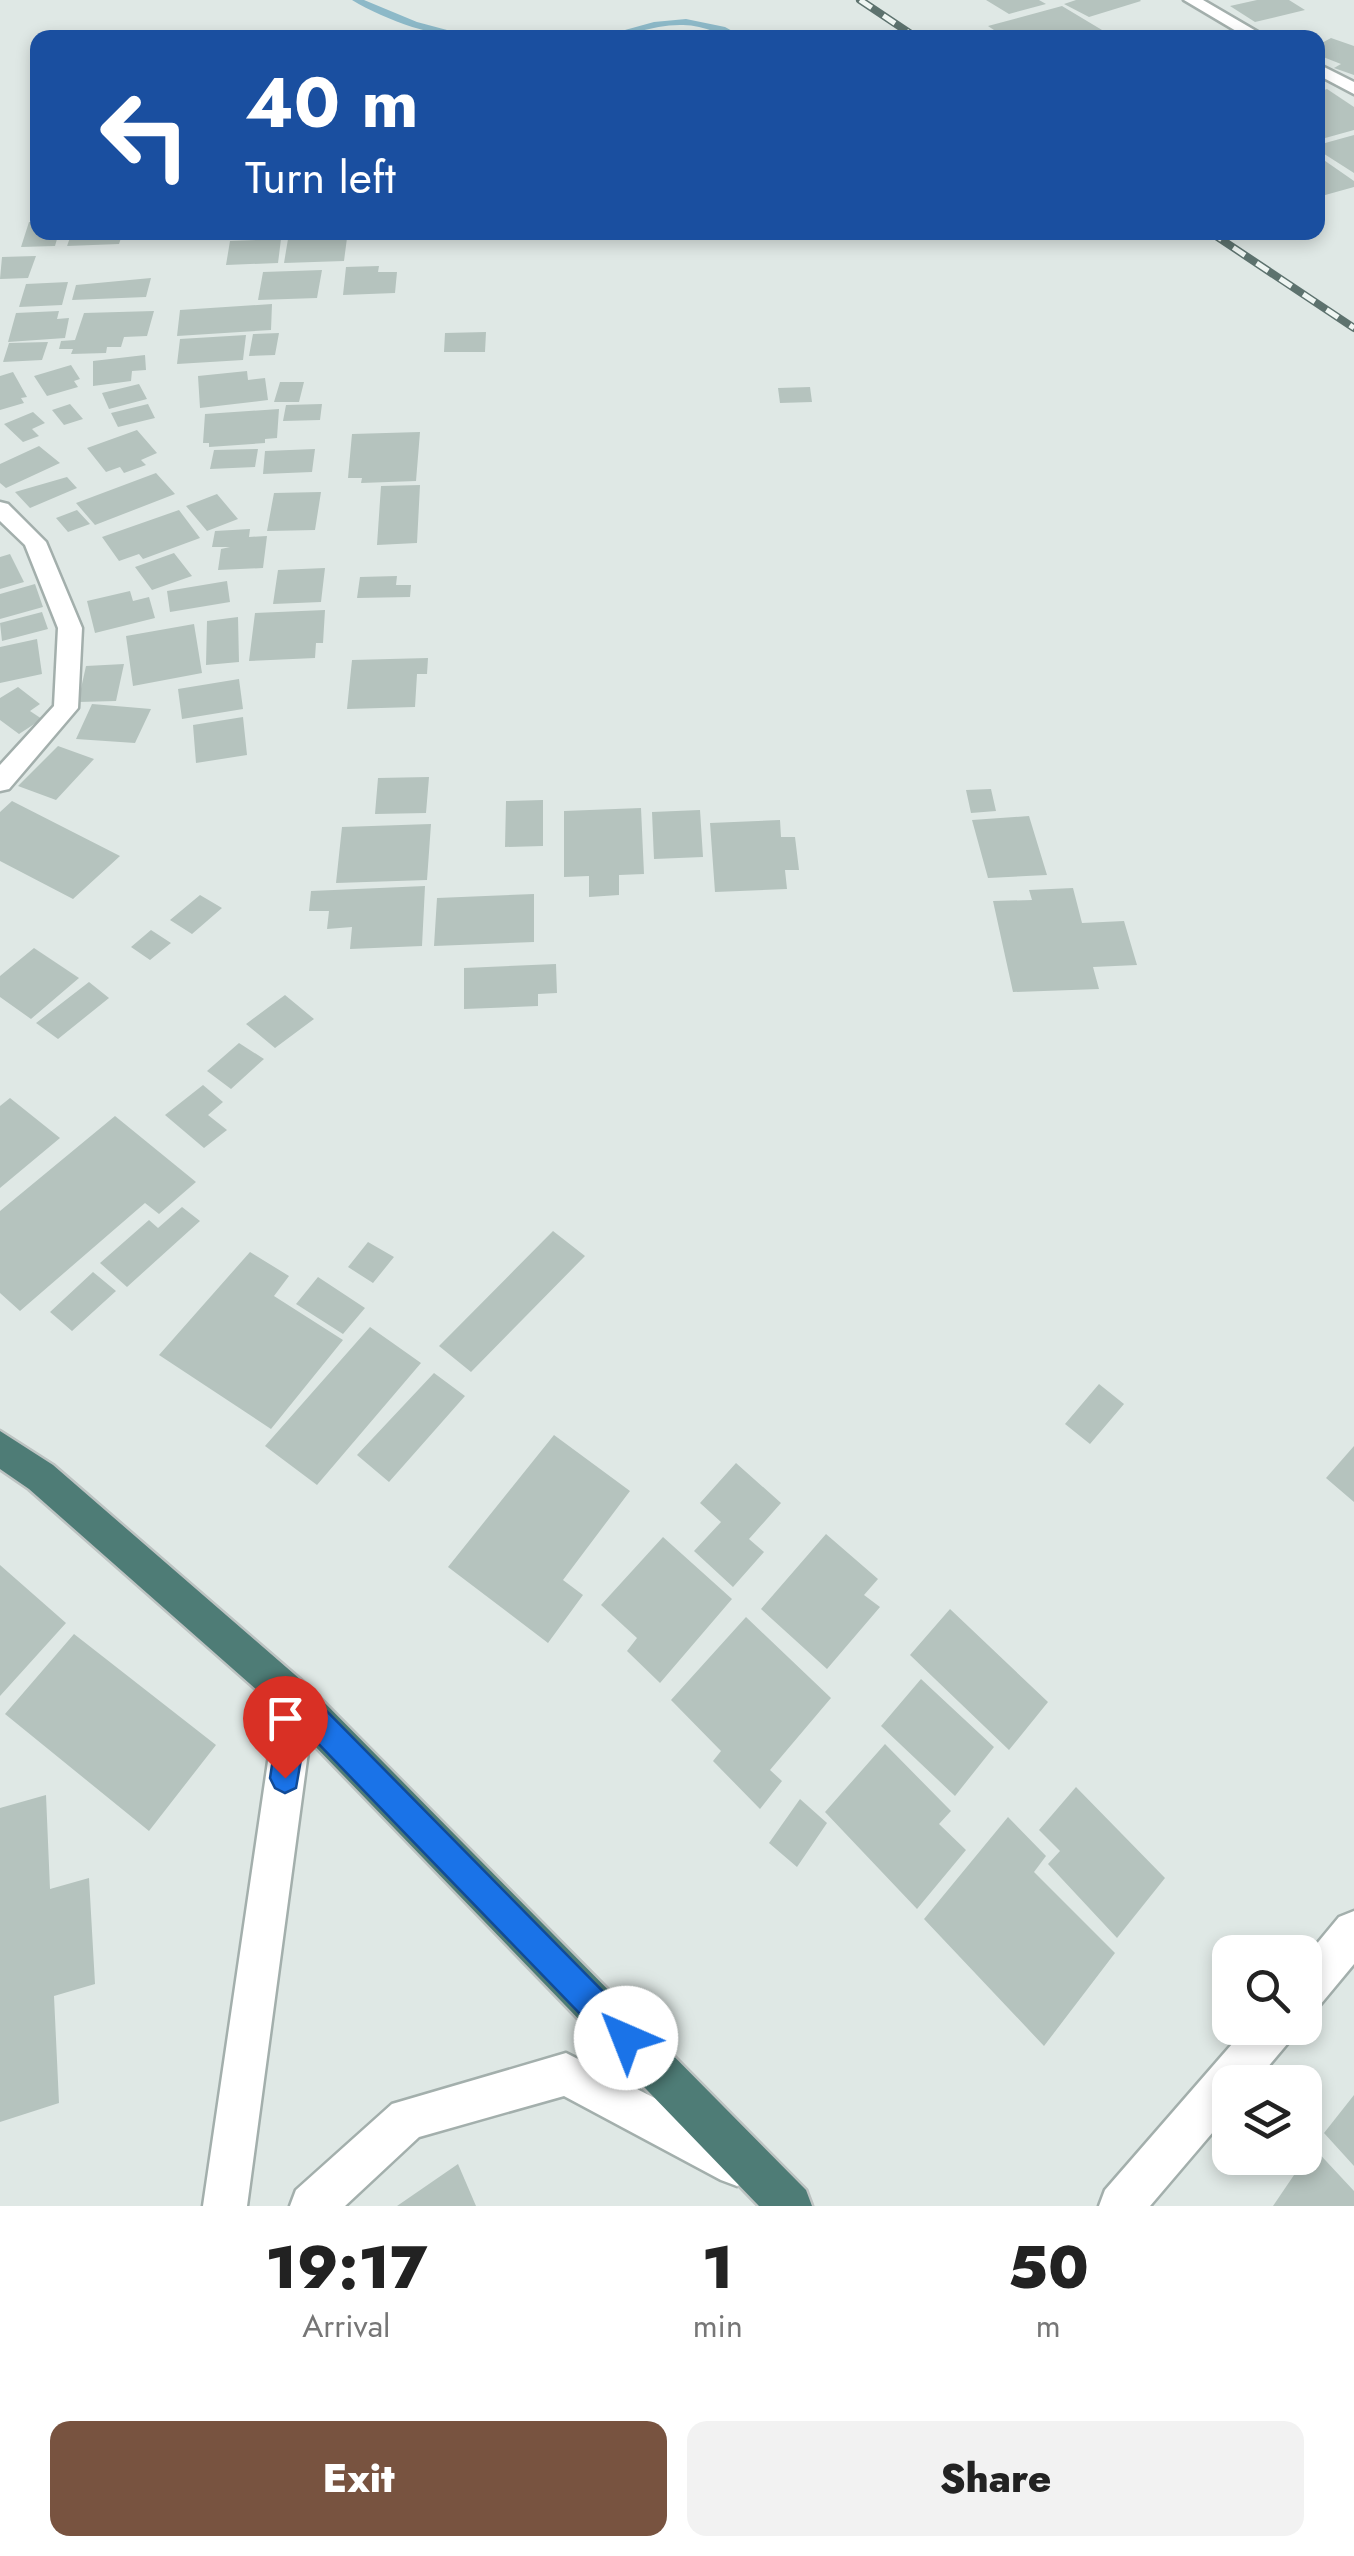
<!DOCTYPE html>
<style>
:root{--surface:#fff;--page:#f2f2f2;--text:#222;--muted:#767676;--accent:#785340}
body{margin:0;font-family:Jost,sans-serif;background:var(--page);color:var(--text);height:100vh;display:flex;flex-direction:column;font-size:38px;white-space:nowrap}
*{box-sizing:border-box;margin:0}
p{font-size:32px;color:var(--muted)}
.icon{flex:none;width:55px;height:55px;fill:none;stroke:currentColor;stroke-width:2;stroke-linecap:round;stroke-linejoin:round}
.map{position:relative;height:2206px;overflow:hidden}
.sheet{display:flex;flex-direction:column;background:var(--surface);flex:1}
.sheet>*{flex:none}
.top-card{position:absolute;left:30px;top:30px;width:1295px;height:210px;border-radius:20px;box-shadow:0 5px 15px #0003;background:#1a4fa0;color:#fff;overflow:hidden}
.controls{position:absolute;left:1212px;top:1935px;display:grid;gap:20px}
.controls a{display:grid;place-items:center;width:110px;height:110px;border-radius:20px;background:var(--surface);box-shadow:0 5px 15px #0003;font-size:50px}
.pin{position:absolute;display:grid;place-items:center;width:85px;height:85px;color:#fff;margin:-102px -42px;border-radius:50% 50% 50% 0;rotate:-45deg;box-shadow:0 0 10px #0007}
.pin .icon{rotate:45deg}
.me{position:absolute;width:110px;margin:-55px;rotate:316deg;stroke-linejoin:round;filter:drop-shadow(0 0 8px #0008)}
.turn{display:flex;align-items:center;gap:35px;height:210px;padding:0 50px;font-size:45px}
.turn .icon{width:130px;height:130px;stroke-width:2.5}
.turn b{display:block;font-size:70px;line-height:85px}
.eta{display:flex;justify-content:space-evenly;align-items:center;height:170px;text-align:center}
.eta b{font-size:60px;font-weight:800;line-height:70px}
.cta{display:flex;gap:20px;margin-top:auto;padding:20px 50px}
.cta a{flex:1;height:115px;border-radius:20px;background:var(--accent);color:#fff;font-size:40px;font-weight:800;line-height:115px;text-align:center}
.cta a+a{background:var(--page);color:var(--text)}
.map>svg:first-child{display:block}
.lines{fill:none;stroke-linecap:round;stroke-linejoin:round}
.stream{fill:#8db9c8;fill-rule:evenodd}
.building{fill:#b5c3be}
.minor-casing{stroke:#a3afac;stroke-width:5}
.trunk-casing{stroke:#bdc3c2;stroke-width:5}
.minor{fill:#fff;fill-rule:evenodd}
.trunk{fill:#4e7c76;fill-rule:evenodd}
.rail-casing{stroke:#5d726e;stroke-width:8}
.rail{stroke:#eff6f3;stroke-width:5;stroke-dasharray:14;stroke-linecap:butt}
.route{fill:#1a73e8;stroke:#114b97;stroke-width:2.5}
</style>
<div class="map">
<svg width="1354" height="2206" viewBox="0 0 1354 2206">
<rect width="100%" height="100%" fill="#dfe8e5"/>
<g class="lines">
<path class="stream" d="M352,0h12l53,22 60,16c-41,0 -90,-17 -125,-38z
M686,19l39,8 20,11c-21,0 -40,-13 -62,-13 -30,-1 -58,13 -87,13l58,-16z"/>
</g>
<path class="building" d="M986,0h53l7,4 -37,10z
M1076,0h64l1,1 -52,16 -25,-13z
M1257,0h32l16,10 -50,12 -25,-16z
M1062,6l40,24 -27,8h-69l-18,-12z
M1331,38l23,8v29l-20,-7 7,-4 -23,-9v-10z
M1327,89l27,18v23l-36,10v-48z
M1354,135v38l-36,-23v-5z
M1318,156l36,25v6l-36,10z
M29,222h9v10h21l-4,14 -34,1z
M72,232h51l-4,12 -52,2z
M347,238l-3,23 -60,2 4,-24z
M281,239l-3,24 -52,2 4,-24z
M36,256l-8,22 -28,1 2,-22z
M379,266l-1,6h19l-2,21 -52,2 3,-28z
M322,270l-5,28 -59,2 5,-28z
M151,278l-5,19 -74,3 4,-15z
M68,282l-6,23 -43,2 7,-23z
M272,304l-1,26 -94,6 3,-26z
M59,311l-2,8 12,-1 -4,20 -57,4 8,-29z
M154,311l-7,25 -23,1 -3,10h-14l-1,6 -35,1 2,-5h-14l2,-8 14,-1 9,-27z
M486,332l-1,20h-41l1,-19z
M279,333l-4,22 -26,1 4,-22z
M246,335l-3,25 -66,4 3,-25z
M48,342l-6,18 -39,2 6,-19z
M145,355l1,15 -14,1 -1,10 -38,5v-25z
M71,365l9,14 -6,2 4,6 -31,9 -13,-20z
M247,371l1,9 17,-2 3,22 -68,8 -2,-32z
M13,372l14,25 -6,1 3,5 -24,7v-34z
M280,382h24l-5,20h-25z
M139,384l8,15 -38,10 -7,-16z
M810,387l2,15 -32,1 -2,-15z
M70,404l13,15 -19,6 -12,-15z
M148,404l7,14 -37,9 -7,-14z
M322,404l-2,16 -37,1 3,-16z
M279,409l-2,29 -12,1v4l-56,4v-4h-6l2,-29z
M33,412l12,11 -13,6 7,7 -16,6 -19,-18z
M137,430l20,23 -16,7 5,5 -22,8 -4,-6 -14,5 -19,-24z
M420,432l-4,49 -55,2 1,-5h-14l4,-44z
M39,446l21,17 -54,25 -6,-5v-19z
M258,449l-3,18 -45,2 4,-19z
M315,449l-3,23 -49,2 2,-23z
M156,473l19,21 -80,31 -19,-22z
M67,477l10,11 -47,20 -15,-16z
M420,485l-3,58 -40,2 4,-59z
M321,492l-6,38 -48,1 7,-38z
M217,494l21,25 -31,12 -21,-25z
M77,510l13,14 -22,8 -12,-14z
M179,510l21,28 -57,21 -4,-5 -20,7 -17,-24z
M250,529l-1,8 18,-1 -4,32 -45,2 3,-21 9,-2h-18l3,-16z
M174,553l18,23 -40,14 -17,-23z
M10,554l14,28 -24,7v-32z
M325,568l-4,34 -48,2 5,-34z
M397,576l-1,9h15l-1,12 -53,1 3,-21z
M227,581l3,21 -60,10 -3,-21z
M35,584l8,23 -43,12v-25z
M130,591l3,10 16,-4 6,21 -60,15 -8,-32z
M325,610l-2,33h-7l-1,15 -66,3 6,-48z
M42,612l6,17 -46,12 -2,-18z
M238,617l1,45 -33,3 1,-44z
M194,624l8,49 -69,13 -7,-50z
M37,639l5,35 -42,9v-36z
M428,658l-1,16h-10l-2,33 -68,2 5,-49z
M124,664l-8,37 -38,1 8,-36z
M239,679l4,30 -61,10 -4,-30z
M18,687l22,17 -10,7 12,8 -23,15 -19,-14v-22z
M92,704l59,5 -16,34 -59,-4z
M243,717l4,38 -51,8 -3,-38z
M58,746l36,13 -38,41 -38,-14z
M429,777l-3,36 -51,1 3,-36z
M991,789l5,22 -25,2 -5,-23z
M543,800v46l-38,1 1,-46z
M12,801l108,55 -47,43 -73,-38v-49z
M641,808l3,66 -25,1v20l-30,2v-21l-25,1v-66z
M700,810l3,47 -49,2 -2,-47z
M1029,816l18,59 -59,3 -16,-58z
M780,820l1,17h14l4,33h-14l2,19 -72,3 -5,-69z
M431,824l-4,56 -91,3 6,-56z
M425,886l-3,60 -72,3 2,-22 -25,2 2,-18h-20l2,-20z
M1073,888l9,35 42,-2 13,44 -44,2 6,22 -86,3 -20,-91 39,-1 -3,-10z
M534,894v48l-100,4 3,-48z
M200,895l22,13 -30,26 -22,-14z
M151,930l20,13 -21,17 -19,-13z
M34,948l45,30 -48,41 -31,-22v-21z
M556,964l1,29 -19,1v12l-74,3v-41z
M89,982l20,16 -51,41 -22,-16z
M285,995l29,24 -39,29 -29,-24z
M239,1043l25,16 -33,30 -24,-18z
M203,1085l20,17 -15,13 19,15 -23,18 -39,-33z
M10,1098l50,40 -60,50v-82z
M115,1116l81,66 -37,32 -14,-11 -125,108 -20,-18v-82z
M182,1207l18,14 -73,66 -27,-24 49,-43 9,8z
M553,1231l32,25 -114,116 -32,-26z
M368,1242l26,15 -21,26 -25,-16z
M250,1252l39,24 -15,20 69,44 -72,89 -112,-74z
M93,1272l23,19 -44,40 -22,-19z
M318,1277l47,31 -22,26 -47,-30z
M370,1327l51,36 -104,122 -52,-39z
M434,1373l31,23 -76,86 -32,-27z
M1099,1384l25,20 -34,40 -25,-20z
M554,1435l76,56 -67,89 20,15 -35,48 -100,-76z
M1354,1446v56l-28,-24z
M736,1463l45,40 -32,36 15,13 -31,35 -39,-36 27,-29 -21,-19z
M826,1534l52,45 -14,16 16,12 -53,62 -66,-60z
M663,1537l69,62 -72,84 -33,-32 10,-13 -36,-33z
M0,1565l66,58 -66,73z
M950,1609l98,93 -39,48 -99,-95z
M746,1617l85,81 -61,72 12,11 -22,28 -47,-48 8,-10 -50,-51z
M74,1634l142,111 -67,86 -144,-117z
M921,1679l73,68 -39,49 -74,-70z
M885,1744l66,67 -12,13 27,26 -49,59 -92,-97z
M1076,1787l89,91 -48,60 -69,-74 12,-13 -21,-21z
M46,1795l4,94 39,-11 6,106 -41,12 5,107 -59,19v-314z
M800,1799l27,24 -30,44 -28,-24z
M1008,1817l38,39 -12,16 81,81 -71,93 -120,-127z
M1354,2095v71l-30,-33z
M1313,2147l41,44v15h-81z
M458,2164l18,42h-79z"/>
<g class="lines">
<g class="minor-casing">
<path id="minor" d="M1184,0h19l65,38h-20z
M1318,64l36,18v12l-36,-19z
M0,502l8,2 38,38 36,86 -4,80 -69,81 -9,2v-26l54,-59 4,-78 -33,-83 -25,-24z
M296,1681l13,6 6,13 -68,506h-44l74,-506 6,-13z
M1354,1911v53l-34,41 -15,6v-53l34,-41z
M1246,2028h48l-6,15 -33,39h-25v30l-80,94h-51l6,-16z
M566,2053l187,95 6,16 -6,16 -16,6 -16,-6 -157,-84 -145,41 -74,69h-55l6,-16 96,-86z"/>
</g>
<g class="trunk-casing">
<path id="trunk" d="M0,1431l53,34 256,222 497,503 6,16h-53l-476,-493 -254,-224 -29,-20z"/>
</g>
<use href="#minor" class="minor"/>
<use href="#trunk" class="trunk"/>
<g class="rail-casing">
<path id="rail" d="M860,0l57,38
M1210,232l144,96"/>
</g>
<use href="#rail" class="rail"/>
</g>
<path class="route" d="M296,1686l10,4 331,336 5,12 -5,11 -11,5 -12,-5 -308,-318 -10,57 -11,5 -10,-5 -5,-10 12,-78 4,-10z"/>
</svg>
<div class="controls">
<a><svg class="icon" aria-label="search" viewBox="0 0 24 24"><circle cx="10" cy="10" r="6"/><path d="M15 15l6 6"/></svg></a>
<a><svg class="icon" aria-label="layers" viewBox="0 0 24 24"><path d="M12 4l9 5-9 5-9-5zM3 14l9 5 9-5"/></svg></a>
</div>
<div class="pin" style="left:285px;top:1778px;background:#d93025"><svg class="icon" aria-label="arrive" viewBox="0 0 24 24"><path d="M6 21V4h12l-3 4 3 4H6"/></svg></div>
<svg class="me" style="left:626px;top:2038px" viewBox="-20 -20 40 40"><circle r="19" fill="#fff"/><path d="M0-13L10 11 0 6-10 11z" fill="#1a73e8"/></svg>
<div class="top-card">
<div class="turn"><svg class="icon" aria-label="left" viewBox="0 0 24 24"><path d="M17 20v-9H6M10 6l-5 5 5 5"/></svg><div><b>40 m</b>Turn left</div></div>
</div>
</div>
<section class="sheet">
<div class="eta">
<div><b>19:17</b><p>Arrival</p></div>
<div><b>1</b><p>min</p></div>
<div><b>50</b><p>m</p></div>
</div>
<div class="cta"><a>Exit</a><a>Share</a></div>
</section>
